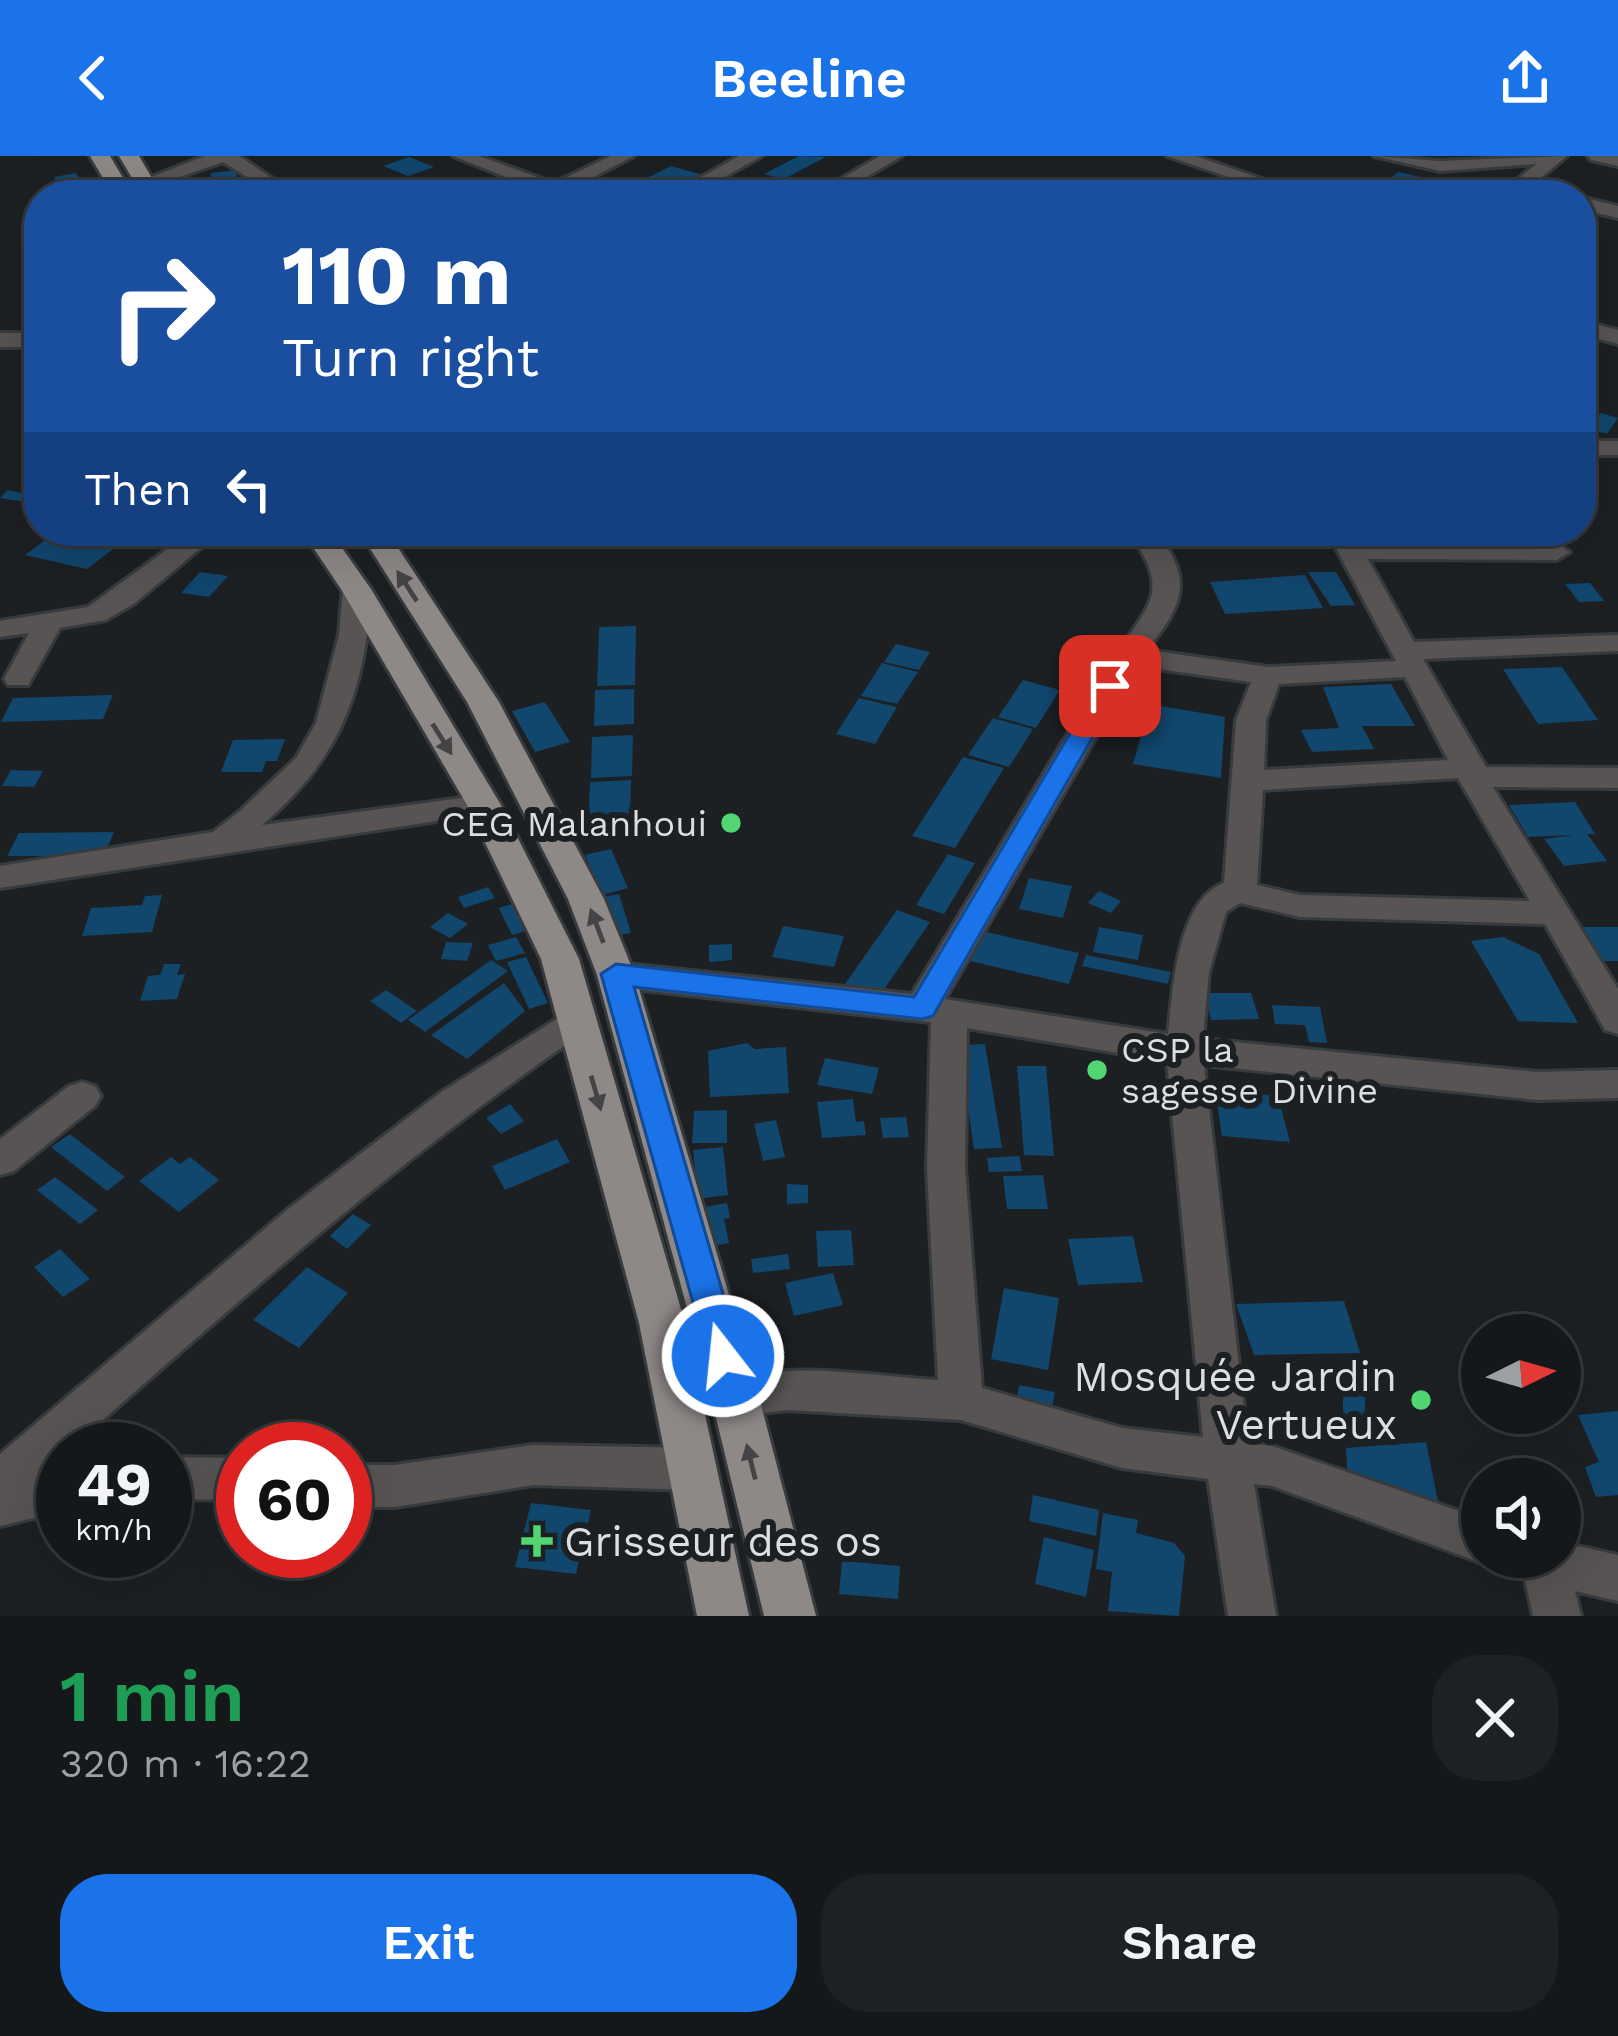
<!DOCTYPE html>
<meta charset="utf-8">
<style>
:root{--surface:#15181a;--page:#1e2123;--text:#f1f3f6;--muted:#9da0a2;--line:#343739;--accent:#1a73e8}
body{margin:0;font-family:"Work Sans",sans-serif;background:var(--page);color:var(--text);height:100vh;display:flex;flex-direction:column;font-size:45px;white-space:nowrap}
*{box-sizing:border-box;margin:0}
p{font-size:39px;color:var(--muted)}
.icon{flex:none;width:66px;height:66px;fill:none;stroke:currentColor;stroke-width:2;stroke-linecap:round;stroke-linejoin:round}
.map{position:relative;height:1460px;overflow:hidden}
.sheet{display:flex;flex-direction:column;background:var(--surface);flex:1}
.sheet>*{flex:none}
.top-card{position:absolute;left:24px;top:24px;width:1572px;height:366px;border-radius:48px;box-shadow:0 12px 48px #0002,0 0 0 3px var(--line);background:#1a4fa0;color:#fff;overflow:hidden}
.needle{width:78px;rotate:85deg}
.controls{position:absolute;left:1461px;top:1158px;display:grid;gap:24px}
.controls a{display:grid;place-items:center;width:120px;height:120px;border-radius:50%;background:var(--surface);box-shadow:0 12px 48px #0002,0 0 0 3px var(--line);font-size:60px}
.speed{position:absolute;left:36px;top:1266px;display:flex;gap:24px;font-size:60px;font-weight:700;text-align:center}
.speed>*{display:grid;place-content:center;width:156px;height:156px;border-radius:50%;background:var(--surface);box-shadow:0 12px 48px #0002,0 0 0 3px var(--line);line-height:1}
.speed small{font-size:30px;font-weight:400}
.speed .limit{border:18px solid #d22;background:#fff;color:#111}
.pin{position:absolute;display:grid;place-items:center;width:102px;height:102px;color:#fff;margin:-51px;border-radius:24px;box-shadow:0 6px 18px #0006}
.me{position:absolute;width:132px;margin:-66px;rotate:344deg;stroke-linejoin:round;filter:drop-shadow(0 0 9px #0008)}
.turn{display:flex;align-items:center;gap:42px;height:252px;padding:0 60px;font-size:54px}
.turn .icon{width:156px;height:156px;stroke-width:2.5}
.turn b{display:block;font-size:84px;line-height:102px}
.then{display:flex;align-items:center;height:114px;padding:0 60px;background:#0003;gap:24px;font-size:45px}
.round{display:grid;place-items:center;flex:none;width:126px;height:126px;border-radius:48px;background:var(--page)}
.overview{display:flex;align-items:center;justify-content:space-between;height:204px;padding:0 60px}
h1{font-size:72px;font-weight:600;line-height:90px;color:#1e9e55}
.button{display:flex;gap:24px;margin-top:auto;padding:24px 60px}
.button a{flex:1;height:138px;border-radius:48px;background:var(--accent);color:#fff;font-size:48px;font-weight:600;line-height:138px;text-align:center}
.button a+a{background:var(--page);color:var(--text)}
header{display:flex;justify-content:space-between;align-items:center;height:156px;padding:0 60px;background:var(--accent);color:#fff;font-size:54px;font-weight:600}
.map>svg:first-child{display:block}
.building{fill:#11466d}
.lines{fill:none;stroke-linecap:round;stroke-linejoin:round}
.street-casing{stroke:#373b3e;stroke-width:6}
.primary-casing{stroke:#373b3e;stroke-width:6}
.street{fill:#575453;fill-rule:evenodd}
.primary{fill:#8e8887;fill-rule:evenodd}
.oneway{fill:#444446}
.route{fill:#1a73e8;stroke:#114b97;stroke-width:3}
.poi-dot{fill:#52d673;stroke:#1c2023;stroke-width:4.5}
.labels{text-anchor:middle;stroke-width:12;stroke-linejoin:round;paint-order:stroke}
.poi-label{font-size:36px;fill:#dcdee1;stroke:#1c2023;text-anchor:end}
.near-poi-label{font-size:42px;fill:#dcdee1;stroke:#1c2023;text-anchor:end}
</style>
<header><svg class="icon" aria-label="back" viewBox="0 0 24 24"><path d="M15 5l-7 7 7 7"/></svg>Beeline<svg class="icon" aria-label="share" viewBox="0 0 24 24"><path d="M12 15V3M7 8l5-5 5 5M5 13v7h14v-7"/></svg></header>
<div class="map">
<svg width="1618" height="1460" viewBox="0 0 1618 1460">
<rect width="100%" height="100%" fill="#1c2023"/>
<path class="building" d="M799,0l27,1 -42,22 -20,-5z
M409,1l25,10 -26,9 -25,-10z
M671,10l36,10 -22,11 -36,-10z
M236,14l3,25h-26l-2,-22z
M1398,16l31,7 -14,10 -29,-7z
M76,17l9,17 -22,3 -9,-16z
M596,21l34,8 -18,10 -34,-9z
M1195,24l26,6 -13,9 -29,-4z
M1601,257l17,5 -11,16 -20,-6z
M8,334l31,7v7l-39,-6z
M52,379l61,14 -26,20 -62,-14z
M200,416l28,4 -19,21 -28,-4z
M1308,416h28l19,33 -24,1z
M1305,419l18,33 -98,6 -15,-32z
M1590,427l14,18 -25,1 -14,-18z
M636,470l-1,59 -38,1 2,-59z
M896,488l34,8 -11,18 -35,-8z
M882,507l36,9 -21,32 -36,-8z
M1562,511l36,53 -60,4 -35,-55z
M1023,524l37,10 -24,38 -38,-11z
M1391,528l24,42h-53l12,23 -62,3 -11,-22 38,-2 -16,-41z
M634,533v35l-40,2 1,-36z
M113,539l-10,24 -102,3 12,-24z
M859,542l38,9 -22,37 -39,-10z
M545,546l25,40 -35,10 -23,-41z
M1150,548l75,13 -4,61 -88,-14z
M993,562l40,11 -24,38 -41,-12z
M633,579l-1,41 -41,2 1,-41z
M285,583l-8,22h-11l-4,11h-41l12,-32z
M963,601l41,11 -49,80 -43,-12z
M11,614l32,1 -9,16 -32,-1z
M631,624l-1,52 -42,2 2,-52z
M1575,646l20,32h-8l20,27 -43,5 -20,-27 30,-4 -46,2 -19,-32z
M114,676l-10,24h-97l12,-23z
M611,693l17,39 -26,7 -17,-40z
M948,698l27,9 -31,51 -28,-9z
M1029,722l43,8 -9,32 -44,-9z
M488,731l7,11 -31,10 -6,-11z
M1099,735l22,10 -10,12 -23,-10z
M619,738l12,39 -17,3 -11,-39z
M162,739l-10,37 -70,4 9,-28 51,-3 3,-9z
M518,746l14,27 -20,6 -13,-27z
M897,754l33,12 -51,75 -34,-13z
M448,757l20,11 -18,14 -20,-11z
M783,770l61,10 -10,31 -62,-10z
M1099,771l44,8 -5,25 -45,-8z
M1579,771h39v34h-22z
M982,775l97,22 -10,31 -99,-23z
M516,781l9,16 -29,8 -8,-16z
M1503,781l36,17 39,69 -60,-2 -47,-80z
M446,786l27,1 -6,18 -26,-2z
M732,788v16l-23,2v-17z
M1086,799l85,17 -3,12 -86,-18z
M526,801l22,46 -19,6 -22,-47z
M491,804l17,11 -83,61 -17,-12z
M164,808h17l-4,11 8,-1 -8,25 -37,2 8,-25 12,-1z
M504,827l21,28 -58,48 -36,-24z
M386,834l31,21 -16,12 -31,-22z
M1204,837h47l8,26 -48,1z
M1272,849l48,2 7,36 -18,-1 -4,-17 -30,-1z
M747,887l8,6 31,-2 3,46 -79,4 -2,-46z
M985,888l17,104 -28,1 -15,-104z
M825,902l54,10 -7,26 -55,-9z
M1017,910h29l8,90 -30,-1z
M1215,934l63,6 12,46 -68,-6z
M853,943l3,23 8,-1 2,14 -44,3 -5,-36z
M510,948l14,17 -23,13 -15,-16z
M727,954v33h-35l2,-32z
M906,961l3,20 -26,1 -3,-20z
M776,964l9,37 -22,4 -9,-37z
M70,978l55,43 -18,14 -56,-44z
M557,983l13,23 -65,28 -13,-24z
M723,991l5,48 -30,4 -5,-49z
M1019,1000l3,15 -33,1 -2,-14z
M171,1001l9,7 10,-7 29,23 -40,32 -40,-31z
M1043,1019l5,34h-41l-4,-33z
M55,1021l43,33 -18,14 -43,-34z
M787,1028l21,1v18l-21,1z
M727,1047l3,15 -6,1 5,24 -22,4 -7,-39z
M353,1058l18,11 -24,24 -17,-13z
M851,1074l3,35 -36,2 -2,-36z
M1133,1080l10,46 -65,3 -10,-46z
M60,1093l30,30 -27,18 -29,-30z
M788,1098l2,15 -37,4 -2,-14z
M307,1111l41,26 -49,55 -46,-28z
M833,1117l10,32 -49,11 -9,-33z
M1004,1132l55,10 -11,72 -57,-11z
M1344,1145l16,52 -106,2 -18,-51z
M1019,1229l36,7 -4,20 -35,-8z
M1343,1233l22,4v35l-22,-4z
M1618,1255v84l-22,2 -11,-30 14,-5 -21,-47z
M1426,1286l13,64 -91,-21 -2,-37z
M1033,1339l66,15 -3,26 -67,-15z
M531,1347l60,7 -15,64 -61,-7z
M1103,1357l35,7 -2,13 38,10 11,13 -6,60 -71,-5 4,-39 -16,-3z
M1044,1381l50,13 -8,47 -51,-13z
M842,1405l58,5 -2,33 -59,-5z"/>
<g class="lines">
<g class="street-casing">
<path id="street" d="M205,0h34l49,33 -4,6h-20l4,-5 -45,-28 -78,27 -9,-6z
M453,0h26l75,27 57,-27h23l-76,39h-24l5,-5z
M739,0h23l-70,39h-23z
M880,0h22l-66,39h-23z
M1167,0h28l114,39h-28z
M1374,0l66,5 127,-5 -47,39h-21l37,-31 -96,7z
M1588,0h30v10l-27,-6z
M1581,41l37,9v12l-37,-9z
M1581,165l37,9v14l-37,-10z
M0,177h39v14h-39z
M1581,285h37v14h-37z
M192,375h29l-86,72 -29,17 -46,8 -32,57h-20l-4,-6 25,-46 -29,4v-16l88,-14z
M1128,375h27c40,48 28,74 -8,119l121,17 128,-6 -69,-130h26l7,12 197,1 13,8 -13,8 -189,-1 46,83 204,-7v16l-195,8 63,108 132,1v20l-125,-1 125,202v45l-13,-4 -60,-106 -245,-7 -60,-14 -14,9 -17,60 -6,67 334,33 81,-2v28l-81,2 -333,-35 44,378 24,3 210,73v38h15l-15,6 -210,-77 -18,-2 22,132h-48l-20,-137 -86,-11 -161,-48 -173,-10 -53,6 -15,-5 -7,-14 7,-14c66,-24 149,-7 218,-3l-11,-211 4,-147 -315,-35 -12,-3 -5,-9 5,-9 12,-3 296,31 202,-338c38,-53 57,-66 14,-125zM1137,510l114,16 -15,38 -12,163c-47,17 -51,107 -56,151l-223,-35zM1405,521l43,83 -184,10 2,-50 13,-36zM1458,622l72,123 -230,-6 -43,-10 6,-95zM967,872l200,33 36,376 -81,-9 -140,-40 -17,-219z
M356,425l13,8 1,18c-8,95 -36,157 -108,218l222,-30 11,3 5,7 -5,7 -495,76v-22l213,-34 27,-21 56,-53 20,-35 23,-88 4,-46z
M574,852l13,4 5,9 -5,9c-188,129 -347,269 -517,419h-7v6l-21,19 21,-5v42l-63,15v-72l287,-244 153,-117z
M82,926l13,4 6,10 -6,10 -81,65 -14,4v-36l69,-53z
M533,1289l161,3 16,6 7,15 -7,15 -16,6 -161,-5 -138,22h-50v-42h50z
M165,1301l78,1v42l-78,-1z
M1560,1386l58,13v46l-43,-10 6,25h-48l-8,-37 -15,-6 -6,-16h56z"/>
</g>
<g class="primary-casing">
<path id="primary" d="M90,0h20l23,39h-20z
M119,0h20l23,39h-20z
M302,375h28l41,58 130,216 78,154 106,364 64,293h-52l-58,-293 -98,-364 -74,-154 -126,-216z
M359,375h28l112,171 105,197 31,76 124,422 57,219h-52l-53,-219 -114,-422 -29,-76 -101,-197z"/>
</g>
<use href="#street" class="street"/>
<use href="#primary" class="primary"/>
</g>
<defs><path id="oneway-solid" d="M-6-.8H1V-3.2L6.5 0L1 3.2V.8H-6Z" transform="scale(3)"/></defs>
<g class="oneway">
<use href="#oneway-solid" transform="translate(407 430) rotate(-123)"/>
<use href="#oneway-solid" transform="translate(442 583) rotate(58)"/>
<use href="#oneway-solid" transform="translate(597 770) rotate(-111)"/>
<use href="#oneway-solid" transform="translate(596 937) rotate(74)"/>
<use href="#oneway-solid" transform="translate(751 1306) rotate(-104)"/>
</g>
<path class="route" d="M1110,523l12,7 -189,330 -11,3 -288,-32 107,369 -5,11 -13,4 -12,-4 -110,-393 15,-10 298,33 184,-311z"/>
<g class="poi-dot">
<circle cx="731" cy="667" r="12"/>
<circle cx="1097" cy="914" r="12"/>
<circle cx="1421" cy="1244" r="12"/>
<path d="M531 1367h12v12h12v12h-12v12h-12v-12h-12v-12h12z"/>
</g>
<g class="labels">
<g class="poi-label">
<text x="707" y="680">CEG Malanhoui</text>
<text x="1121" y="906" text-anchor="start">CSP la<tspan x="1121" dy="41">sagesse Divine</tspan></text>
</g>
<g class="near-poi-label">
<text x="1397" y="1235">Mosquée Jardin<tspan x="1397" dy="48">Vertueux</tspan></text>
<text x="564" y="1400" text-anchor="start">Grisseur des os</text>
</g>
</g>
</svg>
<div class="controls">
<a><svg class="needle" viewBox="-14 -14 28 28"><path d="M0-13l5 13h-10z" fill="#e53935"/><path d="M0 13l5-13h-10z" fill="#9da0a2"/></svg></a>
<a><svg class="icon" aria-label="sound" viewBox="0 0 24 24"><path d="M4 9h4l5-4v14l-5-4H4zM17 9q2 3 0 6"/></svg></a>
</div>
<div class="speed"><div>49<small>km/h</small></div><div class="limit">60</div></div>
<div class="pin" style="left:1110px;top:530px;background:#d93025"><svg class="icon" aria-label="arrive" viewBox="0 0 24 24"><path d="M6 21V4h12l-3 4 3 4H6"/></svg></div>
<svg class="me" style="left:723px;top:1200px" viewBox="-20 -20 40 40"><circle r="17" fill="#1a73e8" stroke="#fff" stroke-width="3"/><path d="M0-11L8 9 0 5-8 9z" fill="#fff"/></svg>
<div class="top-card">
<div class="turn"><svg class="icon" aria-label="right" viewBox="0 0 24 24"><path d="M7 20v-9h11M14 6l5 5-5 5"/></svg><div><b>110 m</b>Turn right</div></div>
<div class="then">Then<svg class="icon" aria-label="left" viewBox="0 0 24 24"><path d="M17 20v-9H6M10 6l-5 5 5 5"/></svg></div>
</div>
</div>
<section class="sheet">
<div class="overview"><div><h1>1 min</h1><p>320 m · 16:22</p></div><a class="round"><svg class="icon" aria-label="close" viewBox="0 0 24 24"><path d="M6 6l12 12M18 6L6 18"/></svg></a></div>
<div class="button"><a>Exit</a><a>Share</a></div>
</section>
